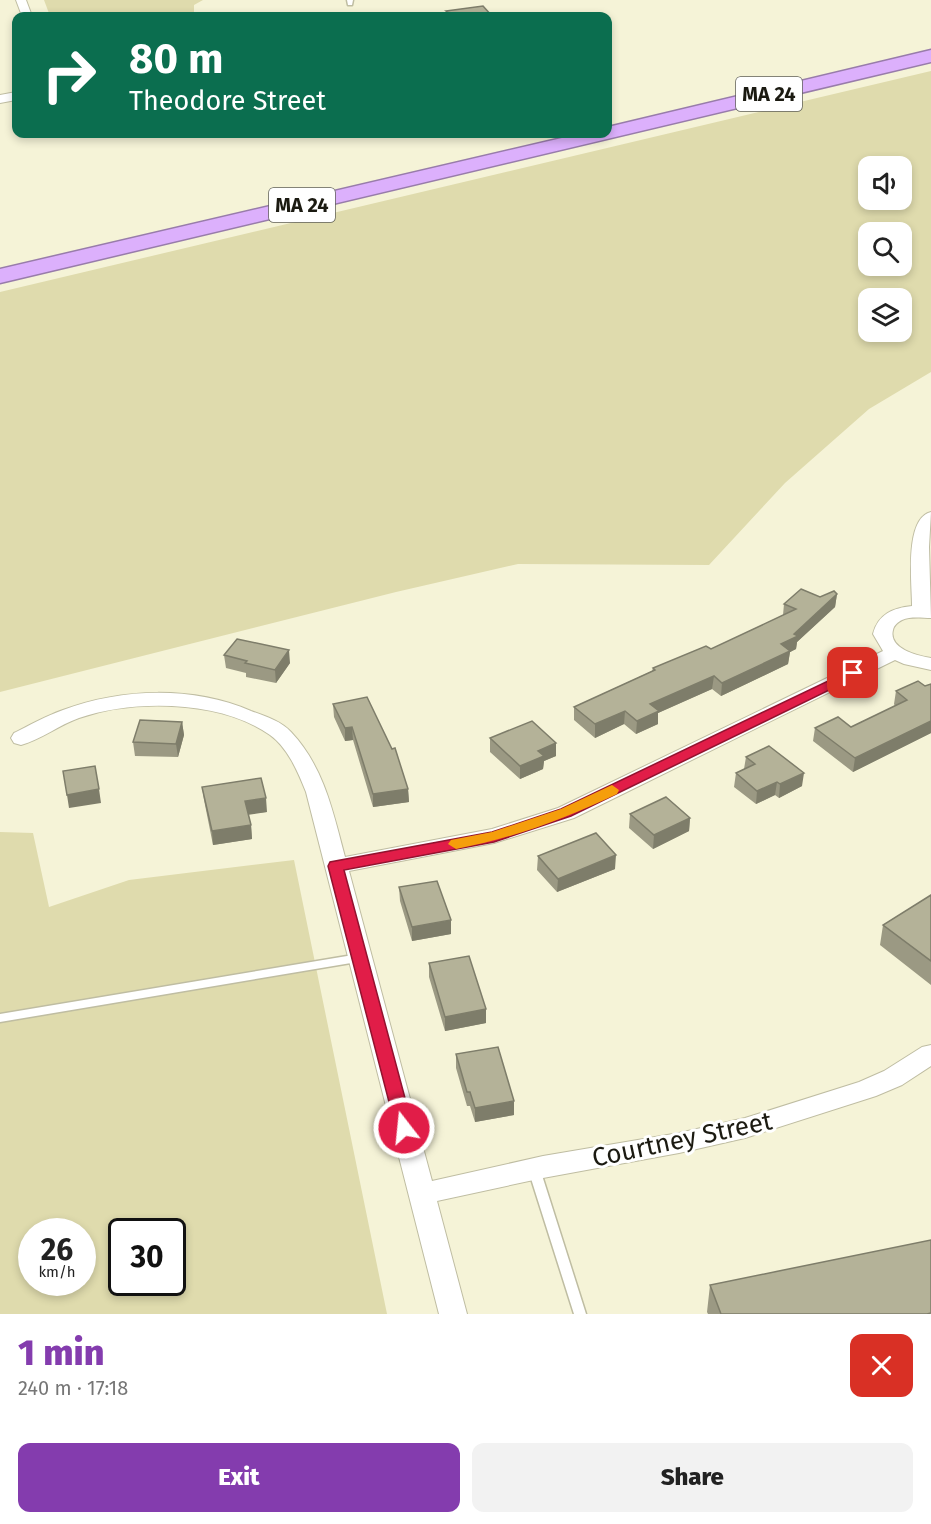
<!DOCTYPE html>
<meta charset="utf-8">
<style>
:root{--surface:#fff;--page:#f2f2f2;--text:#222;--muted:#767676;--accent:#843cae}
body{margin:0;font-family:"Fira Sans",sans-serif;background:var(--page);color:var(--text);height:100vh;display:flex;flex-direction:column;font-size:22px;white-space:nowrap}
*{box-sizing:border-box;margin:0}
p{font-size:20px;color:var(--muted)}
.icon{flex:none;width:33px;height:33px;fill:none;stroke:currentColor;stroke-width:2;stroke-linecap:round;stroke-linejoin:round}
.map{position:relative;height:1314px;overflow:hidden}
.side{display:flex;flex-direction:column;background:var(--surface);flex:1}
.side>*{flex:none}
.hud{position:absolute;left:12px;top:12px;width:600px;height:126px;border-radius:12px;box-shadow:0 3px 9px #0003;background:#0b6e4f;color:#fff;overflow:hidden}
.controls{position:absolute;left:858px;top:156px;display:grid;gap:12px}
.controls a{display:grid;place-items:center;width:54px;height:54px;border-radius:12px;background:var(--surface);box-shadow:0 3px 9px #0003;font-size:30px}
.speed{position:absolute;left:18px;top:1218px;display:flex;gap:12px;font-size:30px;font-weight:700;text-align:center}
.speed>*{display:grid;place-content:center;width:78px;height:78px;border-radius:50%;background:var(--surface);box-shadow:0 3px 9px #0003;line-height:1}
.speed small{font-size:15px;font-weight:400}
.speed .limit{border:3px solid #111;border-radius:9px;background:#fff;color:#111}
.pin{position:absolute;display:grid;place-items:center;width:51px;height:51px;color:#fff;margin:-26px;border-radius:12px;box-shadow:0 3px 9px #0006}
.me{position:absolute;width:66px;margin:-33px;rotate:344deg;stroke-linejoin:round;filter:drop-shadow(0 0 4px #0008)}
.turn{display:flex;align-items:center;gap:21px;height:126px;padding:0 18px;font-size:27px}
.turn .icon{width:78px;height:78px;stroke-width:2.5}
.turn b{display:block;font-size:42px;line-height:51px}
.round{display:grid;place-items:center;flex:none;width:63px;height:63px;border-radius:12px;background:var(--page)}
.headline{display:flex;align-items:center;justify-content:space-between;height:102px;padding:0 18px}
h1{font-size:36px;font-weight:800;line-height:45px;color:var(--accent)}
.action{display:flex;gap:12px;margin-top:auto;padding:12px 18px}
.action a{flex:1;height:69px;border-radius:12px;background:var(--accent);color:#fff;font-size:24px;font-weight:800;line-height:69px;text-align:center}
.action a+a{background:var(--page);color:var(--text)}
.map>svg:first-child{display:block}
.green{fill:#dfdbad;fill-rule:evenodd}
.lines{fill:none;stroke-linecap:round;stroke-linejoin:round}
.lane-casing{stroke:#bfbda2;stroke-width:3}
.street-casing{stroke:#bfbda2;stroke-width:2}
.highway-casing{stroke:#987caa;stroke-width:3}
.lane{fill:#fff;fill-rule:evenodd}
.street{fill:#fff;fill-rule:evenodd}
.highway{fill:#dcb0fc;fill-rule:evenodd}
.wall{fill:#9b9983}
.shaded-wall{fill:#7e7d6a}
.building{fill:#b4b298;stroke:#7e7d6a;stroke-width:1.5}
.route{fill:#e11d48;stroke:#92132f;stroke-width:1.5}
.slow{fill:#f59e0b}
.labels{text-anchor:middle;stroke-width:6;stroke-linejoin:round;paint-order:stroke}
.shield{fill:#fff;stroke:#5f5f58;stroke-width:1.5}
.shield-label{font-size:20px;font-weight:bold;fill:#1b1a11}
.near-street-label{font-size:26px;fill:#1b1a11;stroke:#fff}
</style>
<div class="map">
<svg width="931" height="1314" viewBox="0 0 931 1314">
<rect width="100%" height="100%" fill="#f5f3d7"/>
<path class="green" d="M44,0h159l-9,5v11h-144z
M931,71v301l-62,37 -84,74 -76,82 -191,-1 -122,28 -396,100v-400zM868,166h34v34h-34zM868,232h34v34h-34zM868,298h34v34h-34z
M0,832l33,1 16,74 80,-27 165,-20 93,454h-387zM32,1232h50v50h-50zM122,1232h50v50h-50z"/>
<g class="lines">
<g class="lane-casing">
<path id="lane" d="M347,0h6l-1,5h-4z
M359,954l4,1 1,3 -1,3 -363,61v-8z
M534,1164l4,2 2,3 46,145h-12l-46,-145 2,-3z"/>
</g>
<g class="street-casing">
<path id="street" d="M16,0h10l6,16h-10z
M16,92v8l-16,3v-8z
M931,512l-2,35 2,71c-9,0 -20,-2 -29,2 -4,2 -8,5 -9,10 -5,19 25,26 38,28v12l-27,-6 -9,-4 -321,158 -80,25 -145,28 83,310 111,-25 136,-23 66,-15 114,-36 25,-11 38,-24 9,-2v21l-29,19 -26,11 -131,42 -66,15 -136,25 -106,23 30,113h-28l-133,-522c-8,-20 -18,-44 -36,-57 -49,-35 -136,-36 -191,-17 -20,7 -37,21 -58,27l-7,-2 -3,-5 3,-5c16,-8 32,-17 49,-23 59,-22 130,-24 188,1 14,5 30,10 40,21 33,35 42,80 54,125l147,-28 66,-21 325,-157 -10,-17c5,-20 20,-26 39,-28 0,-22 -8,-88 19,-94z"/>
</g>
<g class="highway-casing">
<path id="highway" d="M931,50v12l-931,221v-14l579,-135h29v-7z"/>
</g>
<use href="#lane" class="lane"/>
<use href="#street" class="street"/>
<use href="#highway" class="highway"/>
</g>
<path class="wall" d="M446,11l46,5h-45z
M837,594l-2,13 -38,35 -1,7 -6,3 -2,12 -67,32 -9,-7 -54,24v11l-22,10 -12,-10 -29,14 -21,-18v-13l78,-36 1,-3 58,-19 72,-34 1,-11z
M224,655l66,8 -14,20 -30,-6v-4l-20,-5z
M931,684v49l-78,39 -40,-31 2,-13 36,-1 44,-21 -1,-2 2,-13 29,-5z
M333,704l75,85 1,13 -36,5 -20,-67 -8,1 -11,-24z
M182,722l2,13 -6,22 -43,-1 -2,-14z
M490,738l66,5v13l-12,5 -1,8 -23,10 -30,-27z
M746,757l56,29 -23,12 -4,-3 -19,9 -22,-17 2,-14 8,-4z
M202,787l65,25 -19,2 3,11 1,14 -39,6 -9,-45z
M630,814l60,4 -1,13 -36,18 -24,-21z
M538,856l77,13 -58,23 -20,-22z
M399,887l52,47 -39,7 -12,-40z
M931,895v90l-51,-40 3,-20z
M429,963l57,46v14l-41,8 -16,-54z
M456,1054l58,61 -39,7 -5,-16h-3l-11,-38z
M710,1285l221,29h-223l-1,-2z"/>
<path class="shaded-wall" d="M837,594l-2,13 -38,35 -1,7 -6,3 -2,12 -67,32 1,-13 59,-39 13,-10z
M289,650l1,13 -14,20 -1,-13z
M714,676l-2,13 -54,24v11l-22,10 1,-13 13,-17z
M625,711l-1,13 -29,14v-14z
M931,721v12l-78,39 2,-14z
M182,722l2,13 -6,22 -2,-13z
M352,727l1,13 -8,1v-13z
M556,743v13l-12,5 -1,8 -23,10v-13l18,-15z
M804,773l-2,13 -23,12 1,-14z
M777,782l-2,13 -19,9 1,-13z
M99,789l2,14 -32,5 -2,-13z
M408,789l1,13 -36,5v-13z
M266,798l1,14 -20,3 -2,-14z
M690,818l-1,13 -36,18 1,-14z
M251,825l1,14 -39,6 -1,-14z
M616,855l-1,14 -58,23 1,-13z
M451,920v14l-39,7v-14z
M486,1009v14l-41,8v-14z
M514,1101v14l-39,7v-14z"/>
<path class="building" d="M483,6l9,10h-39l-7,-5z
M801,589l19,8 14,-6 3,3 -43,40 4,2 -17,8 9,7 -68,32 -8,-7 -64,28 9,7 -22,10 -12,-10 -30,13 -21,-17 81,-37 -2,-2 53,-22 5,3 85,-40 -12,-5z
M237,639l52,11 -14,20 -30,-7 2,-2 -23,-6z
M918,681l7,5 6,-2v37l-76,37 -40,-30 23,-11 13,10 56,-27 -11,-9z
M367,697l25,52 3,-1 13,41 -35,5 -21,-67 -7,1 -12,-24z
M140,720l42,2 -6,22 -43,-2z
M532,721l24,22 -18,8 6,5 -24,10 -30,-28z
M769,746l35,27 -24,11 -3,-2 -20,9 -21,-18 19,-9 -9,-7z
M95,766l4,23 -32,6 -4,-24z
M261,778l5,20 -21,3 6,24 -39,6 -10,-44z
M666,797l24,21 -36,17 -24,-21z
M596,833l20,22 -58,24 -20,-23z
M437,881l14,39 -39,7 -13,-40z
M931,895v66l-48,-36z
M469,956l17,53 -41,8 -16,-54z
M498,1047l16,54 -39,7 -5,-16h-3l-11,-38z
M931,1240v73l-4,1h-206l-11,-29z"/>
<path class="route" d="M853,669l7,4 -2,3 -287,140 -77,26 -150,28 69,258 -3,5 -6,2 -7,-2 -69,-267 2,-4 162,-30 69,-23z"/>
<path class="slow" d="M612,785l7,5 -2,4c-52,25 -104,44 -161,55l-8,-5 3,-4 41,-8 69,-23z"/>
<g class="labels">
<g class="shield">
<rect x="736" y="77" width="66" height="34" rx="4.5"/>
<rect x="269" y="188" width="66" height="34" rx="4.5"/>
</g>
<g class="shield-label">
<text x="769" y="101">MA 24</text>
<text x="302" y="212">MA 24</text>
</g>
<g class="near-street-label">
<text transform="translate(682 1139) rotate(-12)" y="9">Courtney Street</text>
</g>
</g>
</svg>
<div class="controls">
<a><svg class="icon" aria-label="sound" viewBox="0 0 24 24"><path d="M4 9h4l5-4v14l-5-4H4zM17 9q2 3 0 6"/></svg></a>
<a><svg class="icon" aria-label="search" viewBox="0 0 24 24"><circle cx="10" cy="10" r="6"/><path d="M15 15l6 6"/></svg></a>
<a><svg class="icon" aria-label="layers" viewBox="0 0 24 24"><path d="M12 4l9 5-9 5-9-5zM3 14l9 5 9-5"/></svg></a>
</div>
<div class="speed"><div>26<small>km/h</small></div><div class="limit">30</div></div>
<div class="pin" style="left:853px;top:673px;background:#d93025"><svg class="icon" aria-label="arrive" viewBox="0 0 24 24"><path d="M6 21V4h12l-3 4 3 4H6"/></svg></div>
<svg class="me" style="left:404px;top:1128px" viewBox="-20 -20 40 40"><circle r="17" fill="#e11d48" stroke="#fff" stroke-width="3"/><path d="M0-11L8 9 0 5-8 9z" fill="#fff"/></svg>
<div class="hud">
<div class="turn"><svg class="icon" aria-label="right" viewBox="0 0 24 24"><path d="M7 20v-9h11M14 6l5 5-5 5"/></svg><div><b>80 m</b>Theodore Street</div></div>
</div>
</div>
<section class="side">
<div class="headline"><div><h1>1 min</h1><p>240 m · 17:18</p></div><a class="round" style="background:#d93025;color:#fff"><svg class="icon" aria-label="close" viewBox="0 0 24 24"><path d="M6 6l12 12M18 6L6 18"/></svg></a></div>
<div class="action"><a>Exit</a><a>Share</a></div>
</section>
